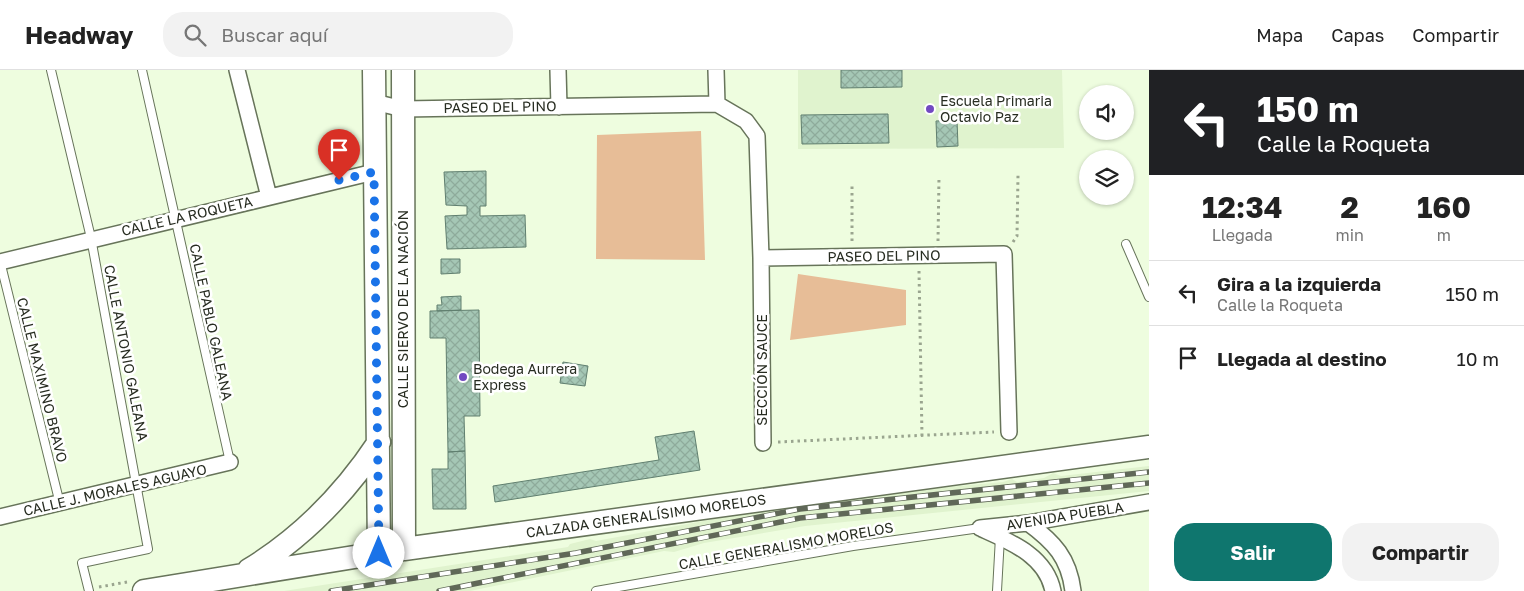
<!DOCTYPE html>
<html lang="es">
<meta charset="utf-8">
<style>
:root{--surface:#fff;--page:#f2f2f2;--text:#222;--muted:#767676;--line:#e0e0e0;--accent:#0f766e}
body{margin:0;font-family:"Golos Text",sans-serif;background:var(--page);color:var(--text);height:100vh;display:flex;flex-direction:column;font-size:19px;white-space:nowrap}
*{box-sizing:border-box;margin:0}
p{font-size:16px;color:var(--muted)}
.icon{flex:none;width:28px;height:28px;fill:none;stroke:currentColor;stroke-width:2;stroke-linecap:round;stroke-linejoin:round}
.map{position:relative;flex:1;overflow:hidden}
.side{display:flex;flex-direction:column;background:var(--surface);width:375px}
.side>*{flex:none}
.guide{background:#202124;color:#fff;overflow:hidden}
.buttons{position:absolute;left:1079px;top:15px;display:grid;gap:10px}
.buttons a{display:grid;place-items:center;width:55px;height:55px;border-radius:50%;background:var(--surface);box-shadow:0 1px 4px #0004;font-size:25px}
.pin{position:absolute;display:grid;place-items:center;width:42px;height:42px;color:#fff;margin:-51px -21px;border-radius:50% 50% 50% 0;rotate:-45deg;box-shadow:0 0 5px #0007}
.pin .icon{rotate:45deg}
.me{position:absolute;width:55px;margin:-28px;rotate:0deg;stroke-linejoin:round;filter:drop-shadow(0 0 4px #0008)}
.turn{display:flex;align-items:center;gap:18px;height:105px;padding:0 25px;font-size:22px}
.turn .icon{width:65px;height:65px;stroke-width:2.5}
.turn b{display:block;font-size:35px;line-height:42px}
.eta{display:flex;justify-content:space-evenly;align-items:center;height:85px;text-align:center}
.eta b{font-size:30px;font-weight:700;line-height:35px}
.primary-button{display:flex;gap:10px;margin-top:auto;padding:10px 25px}
.primary-button a{flex:1;height:58px;border-radius:20px;background:var(--accent);color:#fff;font-size:20px;font-weight:700;line-height:58px;text-align:center}
.primary-button a+a{background:var(--page);color:var(--text)}
ul{padding:0;list-style:none}
li{display:flex;align-items:center;gap:15px;height:65px;padding:0 25px;border-top:1px solid var(--line)}
li div{flex:1}
li b{display:block;font-size:19px}
li em{font-style:normal}
header{display:flex;align-items:center;gap:30px;box-sizing:border-box;height:70px;padding:0 25px;background:var(--surface);border-bottom:1px solid var(--line)}
header strong{font-size:24px}
nav{display:flex;gap:28px;margin-inline-start:auto;font-size:18px}
.search{width:350px;height:45px;background:var(--page);display:flex;align-items:center;gap:12px;box-sizing:border-box;padding:0 18px;border-radius:20px;color:var(--muted);font-size:19px}
main{display:flex;flex:1;min-height:0}
.map>svg:first-child{display:block}
.built{fill:#e0f3ce}
.park{fill:#e7bd97}
.building{fill:url(#building-cross-hatch);stroke:#607f6f}
.lines{fill:none;stroke-linecap:round;stroke-linejoin:round}
.lane-casing{stroke:#67745a;stroke-width:10}
.street-casing{stroke:#67745a;stroke-width:18}
.secondary-casing{stroke:#67745a;stroke-width:25}
.path{stroke:#9aa58f;stroke-width:3;stroke-dasharray:2.5 4;stroke-linecap:butt}
.lane{stroke:#fff;stroke-width:8}
.street{stroke:#fff;stroke-width:15}
.secondary{stroke:#fff;stroke-width:22}
.rail-casing{stroke:#606858;stroke-width:5.5}
.rail{stroke:#fff;stroke-width:4;stroke-dasharray:11;stroke-linecap:butt}
.route{stroke:#1a73e8;stroke-width:9;stroke-dasharray:0 16.2}
.poi-dot{fill:#7249c1;stroke:#fff;stroke-width:2}
.labels{text-anchor:middle;stroke-width:5;stroke-linejoin:round;paint-order:stroke}
.poi-label{font-size:14px;fill:#272c21;stroke:#fff;text-anchor:start}
.street-label{font-size:14px;fill:#272c21;stroke:#fff}
</style>
<header>
<strong>Headway</strong>
<div class="search"><svg class="icon" aria-label="search" viewBox="0 0 24 24"><circle cx="10" cy="10" r="6"/><path d="M15 15l6 6"/></svg>Buscar aquí</div>
<nav><a>Mapa</a><a>Capas</a><a>Compartir</a></nav>
</header>
<main>
<div class="map">
<svg width="1149" height="521" viewBox="0 0 1149 521">
<defs>
<pattern id="building-cross-hatch" width="8" height="8" patternUnits="userSpaceOnUse" patternTransform="scale(1.25)"><rect width="8" height="8" fill="#a5c7b5"/><path d="M0 0l8 8M0 8l8-8" fill="none" stroke="#8eab9b"/></pattern>
</defs>
<rect width="100%" height="100%" fill="#eefddf"/>
<path class="built" d="M798,0h264l2,78 -266,1z
M1149,396v25l-344,35 -101,17 -30,9 -10,-1 -194,40h-186l284,-44 2,-3 20,-5 6,2 177,-33 132,-17 98,-9 9,-3 5,3 27,-4 9,-5 8,3z"/>
<path class="park" d="M701,61l4,129 -109,-1 1,-124z
M798,204l108,16v35l-116,15z"/>
<path class="building" d="M841,0h61v17l-61,1z
M888,44l1,29 -87,1 -1,-29z
M957,50l1,26 -21,1 -1,-26z
M486,101v35h-6v10l45,-1 1,32 -79,2 -2,-33 22,-1v-9l-21,-1 -2,-33z
M441,189h19v14l-19,1z
M461,226v14l-24,1v-6h5l-1,-8z
M479,240l1,106h-16l1,35 -17,1 -2,-114h-16v-27z
M563,292l25,4 -3,20 -25,-3z
M694,361l6,39 -205,32 -2,-16 166,-26 -4,-23z
M465,381l1,58h-33l-1,-40h16v-17z"/>
<g class="lines">
<g class="lane-casing">
<path id="lane" d="M51,0l40,168 57,311 -66,14 7,28
M142,0l88,392
M1126,174l23,53
M0,191l60,243
M596,521l257,-45 127,-18
M997,521l3,-54"/>
</g>
<g class="street-casing">
<path id="street" d="M237,0l32,127
M558,0l1,37
M716,0l1,34
M374,32l29,7 314,-5 29,17 11,15 4,122 2,185
M761,188l243,-4 5,178
M0,192l374,-90
M0,447l230,-55
M1028,453c26,19 41,35 45,68
M980,458l48,-5 121,-21
M982,459c29,13 64,27 71,62"/>
</g>
<g class="secondary-casing">
<path id="secondary" d="M374,0l5,483
M403,0l1,479
M249,500c54,-33 95,-75 130,-128
M144,521l260,-42 745,-102"/>
</g>
<path class="path" d="M852,171v-56
M938,171l1,-64
M1013,172l4,-6 1,-61
M919,201l3,165
M778,372l216,-10
M99,517l28,-5"/>
<use href="#lane" class="lane"/>
<use href="#street" class="street"/>
<use href="#secondary" class="secondary"/>
<g class="rail-casing">
<path id="rail" d="M331,521l245,-38 224,-44 349,-37
M439,521l361,-73 349,-35"/>
</g>
<use href="#rail" class="rail"/>
</g>
<g class="lines">
<path class="route" d="M339,110l35,-8 5,381"/>
</g>
<g class="poi-dot">
<circle cx="930" cy="39" r="5"/>
<circle cx="463" cy="307" r="5"/>
</g>
<g class="labels">
<g class="poi-label">
<text x="940" y="36">Escuela Primaria<tspan x="940" dy="16">Octavio Paz</tspan></text>
<text x="473" y="304">Bodega Aurrera<tspan x="473" dy="16">Express</tspan></text>
</g>
<g class="street-label">
<text transform="translate(500 37) rotate(-1)" y="5">PASEO DEL PINO</text>
<text transform="translate(187 146) rotate(-13)" y="5">CALLE LA ROQUETA</text>
<text transform="translate(884 186) rotate(-1)" y="5">PASEO DEL PINO</text>
<text transform="translate(403 239) rotate(-90)" y="5">CALLE SIERVO DE LA NACIÓN</text>
<text transform="translate(211 252) rotate(78)" y="5">CALLE PABLO GALEANA</text>
<text transform="translate(126 283) rotate(79)" y="5">CALLE ANTONIO GALEANA</text>
<text transform="translate(762 300) rotate(-90)" y="5">SECCIÓN SAUCE</text>
<text transform="translate(42 310) rotate(76)" y="5">CALLE MAXIMINO BRAVO</text>
<text transform="translate(115 420) rotate(-13)" y="5">CALLE J. MORALES AGUAYO</text>
<text transform="translate(646 446) rotate(-8)" y="5">CALZADA GENERALÍSIMO MORELOS</text>
<text transform="translate(1065 446) rotate(-9)" y="5">AVENIDA PUEBLA</text>
<text transform="translate(786 476) rotate(-10)" y="5">CALLE GENERALISMO MORELOS</text>
</g>
</g>
</svg>
<div class="buttons">
<a><svg class="icon" aria-label="sound" viewBox="0 0 24 24"><path d="M4 9h4l5-4v14l-5-4H4zM17 9q2 3 0 6"/></svg></a>
<a><svg class="icon" aria-label="layers" viewBox="0 0 24 24"><path d="M12 4l9 5-9 5-9-5zM3 14l9 5 9-5"/></svg></a>
</div>
<div class="pin" style="left:339px;top:110px;background:#d93025"><svg class="icon" aria-label="arrive" viewBox="0 0 24 24"><path d="M6 21V4h12l-3 4 3 4H6"/></svg></div>
<svg class="me" style="left:379px;top:483px" viewBox="-20 -20 40 40"><circle r="19" fill="#fff"/><path d="M0-13L10 11 0 6-10 11z" fill="#1a73e8"/></svg>
</div>
<section class="side">
<div class="guide">
<div class="turn"><svg class="icon" aria-label="left" viewBox="0 0 24 24"><path d="M17 20v-9H6M10 6l-5 5 5 5"/></svg><div><b>150 m</b>Calle la Roqueta</div></div>
</div>
<div class="eta">
<div><b>12:34</b><p>Llegada</p></div>
<div><b>2</b><p>min</p></div>
<div><b>160</b><p>m</p></div>
</div>
<ul>
<li><svg class="icon" aria-label="left" viewBox="0 0 24 24"><path d="M17 20v-9H6M10 6l-5 5 5 5"/></svg><div><b>Gira a la izquierda</b><p>Calle la Roqueta</p></div><em>150 m</em></li>
<li><svg class="icon" aria-label="arrive" viewBox="0 0 24 24"><path d="M6 21V4h12l-3 4 3 4H6"/></svg><div><b>Llegada al destino</b></div><em>10 m</em></li>
</ul>
<div class="primary-button"><a>Salir</a><a>Compartir</a></div>
</section>
</main>
